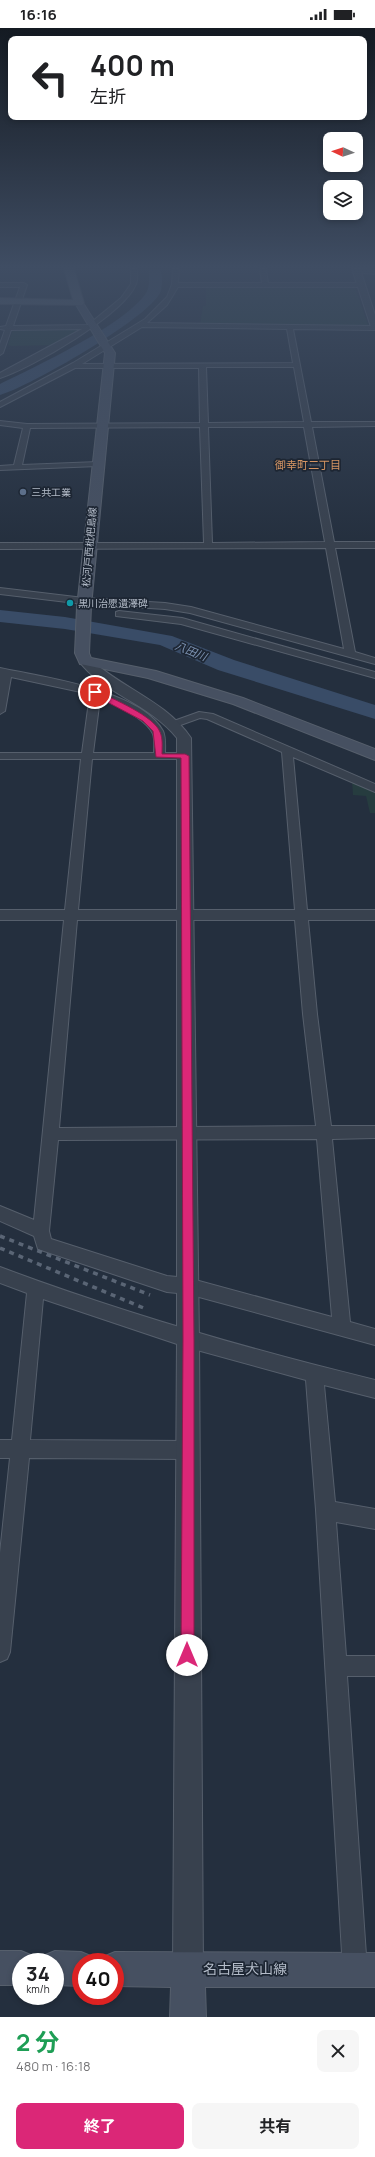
<!DOCTYPE html>
<html lang="ja">
<meta charset="utf-8">
<style>
:root{--surface:#fff;--page:#f6f6f6;--text:#202124;--muted:#757577;--accent:#db2777}
body{margin:0;font-family:Manrope,"Noto Sans JP",sans-serif;background:var(--page);color:var(--text);height:100vh;display:flex;flex-direction:column;font-size:15px;white-space:nowrap}
*{box-sizing:border-box;margin:0}
p{font-size:13px;color:var(--muted)}
.icon{flex:none;width:22px;height:22px;fill:none;stroke:currentColor;stroke-width:2;stroke-linecap:round;stroke-linejoin:round}
.map{position:relative;height:1989px;overflow:hidden}
.details{display:flex;flex-direction:column;background:var(--surface);flex:1}
.details>*{flex:none}
.banner{position:absolute;left:8px;top:8px;width:359px;height:84px;border-radius:8px;box-shadow:0 2px 6px #0003;background:#fff;color:var(--text);overflow:hidden}
.needle{width:26px;rotate:273deg}
.buttons{position:absolute;left:323px;top:104px;display:grid;gap:8px}
.buttons a{display:grid;place-items:center;width:40px;height:40px;border-radius:8px;background:var(--surface);box-shadow:0 2px 6px #0003;font-size:20px}
.speed{position:absolute;left:12px;top:1925px;display:flex;gap:8px;font-size:20px;font-weight:700;text-align:center}
.speed>*{display:grid;place-content:center;width:52px;height:52px;border-radius:50%;background:var(--surface);box-shadow:0 2px 6px #0003;line-height:1}
.speed small{font-size:10px;font-weight:400}
.speed .limit{border:6px solid #d22;background:#fff;color:#111}
.pin{position:absolute;display:grid;place-items:center;width:34px;height:34px;color:#fff;margin:-17px;border:2px solid #fff;border-radius:50%;box-shadow:0 1px 4px #0007}
.me{position:absolute;width:44px;margin:-22px;rotate:0deg;stroke-linejoin:round;filter:drop-shadow(0 0 3px #0008)}
.turn{display:flex;align-items:center;gap:14px;height:84px;padding:0 16px;font-size:18px}
.turn .icon{width:52px;height:52px;stroke-width:2.5}
.turn b{display:block;font-size:28px;line-height:34px}
.round{display:grid;place-items:center;flex:none;width:42px;height:42px;border-radius:8px;background:var(--page)}
.headline{display:flex;align-items:center;justify-content:space-between;height:68px;padding:0 16px}
h1{font-size:24px;font-weight:700;line-height:30px;color:#1e9e55}
.button{display:flex;gap:8px;margin-top:auto;padding:8px 16px}
.button a{flex:1;height:46px;border-radius:8px;background:var(--accent);color:#fff;font-size:16px;font-weight:700;line-height:46px;text-align:center}
.button a+a{background:var(--page);color:var(--text)}
.status{display:flex;justify-content:space-between;align-items:center;height:28px;padding:0 20px;background:var(--surface);direction:ltr}
.status svg{height:11px;fill:currentColor}
.map>svg:first-child{display:block}
.green{fill:#263c3f}
.lines{fill:none;stroke-linecap:round;stroke-linejoin:round}
.river{fill:#394c67;fill-rule:evenodd}
.minor-casing{stroke:#565f6c;stroke-width:2}
.tertiary-casing{stroke:#565f6c;stroke-width:2}
.secondary-casing{stroke:#565f6c;stroke-width:2}
.primary-casing{stroke:#414a57;stroke-width:2}
.minor{fill:#38414e;fill-rule:evenodd}
.tertiary{fill:#38414e;fill-rule:evenodd}
.secondary{fill:#465061;fill-rule:evenodd}
.primary{fill:#56606e;fill-rule:evenodd}
.rail{stroke:#5a6575;stroke-width:3.5;stroke-dasharray:5 5;stroke-linecap:butt}
.route{fill:#db2777;stroke:#8e194d}
.service-dot{fill:#5c6f8a;stroke:#1d2633;stroke-width:1.5}
.culture-dot{fill:#0f9aa8;stroke:#1d2633;stroke-width:1.5}
.labels{text-anchor:middle;stroke-width:3.5;stroke-linejoin:round;paint-order:stroke}
.far-poi-label{font-size:10px;fill:#b4bcc9;stroke:#1d2633;text-anchor:start}
.far-street-label{font-size:10px;fill:#b4bcc9;stroke:#1d2633}
.far-neighbourhood-label{font-size:11px;fill:#d59563;stroke:#1d2633}
.far-water-label{font-size:11px;font-style:italic;fill:#7c92b1;stroke:#1d2633}
.near-street-label{font-size:14px;fill:#b4bcc9;stroke:#1d2633}
</style>
<div class="status"><b>16:16</b><svg viewBox="0 0 49 12"><path d="M0 12V9h3v3zM5 12V6h3v6zM10 12V3h3v9zM15 12V0h3v12zM26 1h20v11H26zM47 4h2v5h-2z"/></svg></div>
<div class="map">
<svg width="375" height="1989" viewBox="0 0 375 1989">
<rect width="100%" height="100%" fill="#242f3e"/>
<path class="green" d="M206,258l149,1 13,38h-168l3,-19h3z
M13,301l67,-1 2,1 -26,16 -45,1 -3,-1z
M352,753l23,9v23h-5l-4,-17 -13,-1z"/>
<g class="lines">
<path class="river" d="M149,241h12c1,7 2,17 -1,24 -13,26 -131,94 -160,102v-11c35,-17 126,-60 146,-91 4,-6 3,-16 3,-24z
M0,582l65,7 107,19 62,24 141,45v14l-157,-49 -58,-25 -95,-16 -65,-7z"/>
<g class="minor-casing">
<path id="minor" d="M131,241h6c0,4 1,11 -1,15 -11,30 -106,85 -136,94v-5l82,-44 -71,1 -8,23 -3,2v-11l5,-14 -5,-1v-2l6,-1 14,-39h-20v-4h24l3,2 -14,41 75,-1 33,-27 10,-14z
M173,241h6l-1,14h84l-2,-14h6l2,14h93l3,2 -3,2h-183l-11,18 -20,18 228,3v4l-82,-1 18,93h64v4l-63,1 22,115h41v6h-40l20,104 20,6v6l-185,-51 -25,-4 -81,-5 -84,-10v-6l84,10 81,5 26,4 153,42 -18,-101 -326,1v-6h204l-4,-116 -170,1 -8,37 76,-3 4,2 -4,2 -98,4v-4l14,-1 9,-37 -23,-3v-4l27,3 173,-1 -1,-55h-124l-75,39v-5l73,-39 72,-44 22,-22 5,-13zM142,299l145,2 6,34 -211,1zM206,339h88l10,55 -96,1zM208,399h96l21,115 -113,1z
M357,241l18,1v4l-20,-2z
M119,583l63,7 193,54v6l-194,-54 -65,-8v-4z
M0,640c42,9 141,22 163,63 3,7 2,15 2,22h20l6,3 -6,3h-93l-14,151h217l-13,-158 -75,-33 -7,-1 -25,9 -4,-1 -1,-2 1,-2 28,-10 14,2 162,70v8l-82,-35 14,153h68v10h-67l9,94 14,112h44v12l-43,1 18,183 25,7v16l-187,-51 -21,-2 -129,-43 -4,-13 -34,-15v-15l34,14 30,-300h-64v-10h65l16,-151h-81v-6h82l8,-59 -79,-17 -6,34 -5,3zM100,670c14,6 47,21 53,36 2,6 1,13 1,19h-61zM77,892h218l8,94 13,112 -257,2zM317,1111l15,178 -144,-39 -21,-2 -116,-37 -2,-8 9,-91z
M0,1239c123,46 248,82 375,113v18l-51,-13 11,117 40,7v20l-39,-7 10,134h29v20h-28l20,294 -3,9 -9,3 -9,-3 -3,-9 -27,-460 -10,-130 -120,-33 -143,-48 -13,141 157,1 7,2 2,7 -2,7 -7,2 -158,-1 -19,194 -3,7 -7,3v-109l10,-95h-10v-18h12l15,-147 -27,-10z"/>
</g>
<g class="tertiary-casing">
<path id="tertiary" d="M352,241h8l15,46v14l-4,-2z
M85,629l4,1c32,30 77,43 102,80l8,602 4,629 -5,10 -10,5 -10,-5 -5,-10 4,-629v-602c-27,-34 -76,-46 -98,-77z"/>
</g>
<g class="secondary-casing">
<path id="secondary" d="M79,272l4,3 32,50 -24,254 -2,46 2,5 65,13 87,27 132,51v11l-142,-56 -85,-26 -63,-13 -5,-1 -5,-11 2,-46 28,-254 -30,-50z
M0,1923h21l12,5 3,6h-15v23h-21z
M55,1923l26,1 12,5 2,5h-14v24l-26,-1v-23h-15l3,-6z
M115,1924l260,1v34h-170l1,30h-36l1,-30 -56,-1v-24h-14l2,-5z"/>
</g>
<g class="primary-casing">
<path id="primary" d="M64,241h10l10,34 -2,2 -82,-1v-6l73,2z"/>
</g>
<use href="#minor" class="minor"/>
<use href="#tertiary" class="tertiary"/>
<use href="#secondary" class="secondary"/>
<use href="#primary" class="primary"/>
<path class="rail" d="M0,1208l150,59
M0,1220l146,61"/>
</g>
<linearGradient id="sky" x2="0" y2="1"><stop stop-color="#141a22"/><stop offset="0.46" stop-color="#3f4d63"/><stop offset="1" stop-color="#3f4d63" stop-opacity="0"/></linearGradient>
<rect width="375" height="519" fill="url(#sky)"/>
<path class="route" d="M92,663h5c16,8 57,25 63,41 3,7 2,14 2,22h23l4,2 5,584v315l-2,5 -5,2 -4,-2 -2,-5 2,-315 -2,-582 -25,-1 -3,-26 -10,-10 -51,-27z"/>
<circle class="service-dot" cx="23" cy="464" r="4"/>
<circle class="culture-dot" cx="70" cy="575" r="4"/>
<g class="labels">
<g class="far-poi-label">
<text x="31" y="468">三共工業</text>
<text x="78" y="579">黒川治愿遺澤碑</text>
</g>
<g class="far-street-label">
<text transform="translate(89 519) rotate(-85)" y="4">松河戸西枇杷島線</text>
</g>
<g class="far-neighbourhood-label">
<text x="308" y="441">御幸町二丁目</text>
</g>
<g class="far-water-label">
<text transform="translate(191 623) rotate(22)" y="4">八田川</text>
</g>
<g class="near-street-label">
<text x="245" y="1946">名古屋犬山線</text>
</g>
</g>
</svg>
<div class="buttons">
<a><svg class="needle" viewBox="-14 -14 28 28"><path d="M0-13l5 13h-10z" fill="#e53935"/><path d="M0 13l5-13h-10z" fill="#757577"/></svg></a>
<a><svg class="icon" aria-label="layers" viewBox="0 0 24 24"><path d="M12 4l9 5-9 5-9-5zM3 14l9 5 9-5"/></svg></a>
</div>
<div class="speed"><div>34<small>km/h</small></div><div class="limit">40</div></div>
<div class="pin" style="left:95px;top:664px;background:#d93025"><svg class="icon" aria-label="arrive" viewBox="0 0 24 24"><path d="M6 21V4h12l-3 4 3 4H6"/></svg></div>
<svg class="me" style="left:187px;top:1627px" viewBox="-20 -20 40 40"><circle r="19" fill="#fff"/><path d="M0-13L10 11 0 6-10 11z" fill="#db2777"/></svg>
<div class="banner">
<div class="turn"><svg class="icon" aria-label="left" viewBox="0 0 24 24"><path d="M17 20v-9H6M10 6l-5 5 5 5"/></svg><div><b>400 m</b>左折</div></div>
</div>
</div>
<section class="details">
<div class="headline"><div><h1>2 分</h1><p>480 m · 16:18</p></div><a class="round"><svg class="icon" aria-label="close" viewBox="0 0 24 24"><path d="M6 6l12 12M18 6L6 18"/></svg></a></div>
<div class="button"><a>終了</a><a>共有</a></div>
</section>
